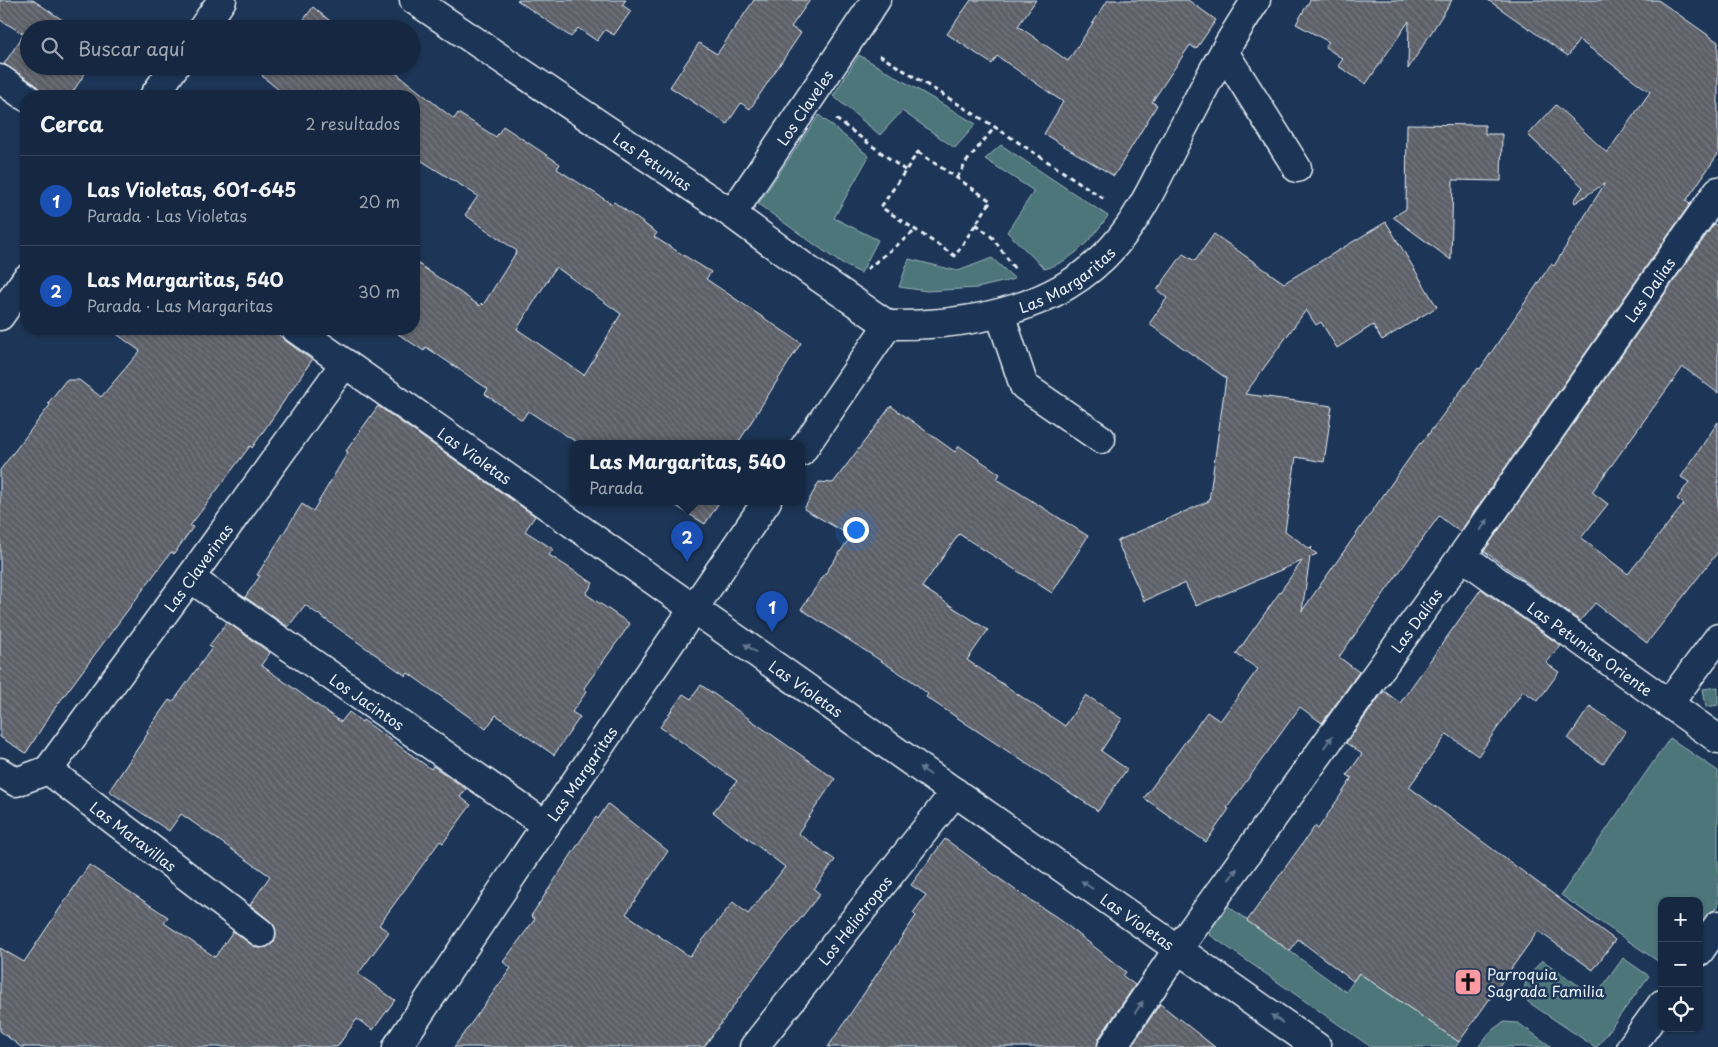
<!DOCTYPE html>
<html lang="es">
<meta charset="utf-8">
<style>
:root{--surface:#162841;--page:#1f3048;--text:#f1f3f6;--muted:#9ea6b1;--line:#35445a;--accent:#bca0f2}
body{margin:0;font-family:"Playpen Sans",sans-serif;background:var(--page);color:var(--text)}
.controls{position:absolute;right:15px;bottom:15px;display:grid;overflow:hidden;border-radius:10px;box-shadow:0 1px 4px #0004}
.controls button{width:45px;height:45px;display:grid;place-items:center;padding:0;border:0;border-bottom:1px solid var(--line);background:var(--surface);color:var(--text);font:25px sans-serif}
.you{position:absolute;left:855px;top:529px;width:18px;height:18px;margin:-12px;border:4px solid #fff;border-radius:50%;background:#1a73e8;box-shadow:0 0 0 8px #1a73e833}
.badge{display:grid;place-items:center;width:32px;height:32px;border-radius:50%;background:var(--accent);color:#fff;font-size:16px;font-weight:700}
.pin{position:absolute;translate:-50% -41px;filter:drop-shadow(0 1px 2px #0008)}
.pin::after{content:'';position:absolute;top:26px;width:18px;height:15px;background:inherit;clip-path:polygon(0 0,100% 0,50% 100%)}
.popup{position:absolute;left:570px;top:440px;width:235px;height:65px;box-sizing:border-box;display:grid;place-content:center;border-radius:10px;background:var(--surface);filter:drop-shadow(0 1px 4px #0005);font-size:16px;white-space:nowrap;color:var(--muted)}
.popup b{font-size:19px;color:var(--text)}
.popup::after{content:'';position:absolute;left:50%;top:100%;margin-left:-10px;border:10px solid transparent;border-top-color:var(--surface)}
.list{margin:0;padding:0;list-style:none}
h2{display:flex;justify-content:space-between;align-items:center;height:65px;margin:0;padding:0 20px;font-size:21px}
h2 small{font-size:16px;font-weight:400;color:var(--muted)}
.list li{display:grid;grid-template-columns:32px 1fr auto;gap:15px;align-items:center;box-sizing:border-box;height:90px;padding:0 20px;border-top:1px solid var(--line)}
.list b{display:block;font-size:19px;white-space:nowrap}
.list p{margin:0;font-size:16px;white-space:nowrap;color:var(--muted)}
.list em{font-size:16px;font-style:normal;color:var(--muted)}
.icon{flex:none;width:28px;height:28px;fill:none;stroke:currentColor;stroke-width:2;stroke-linecap:round;stroke-linejoin:round}
.map{position:relative;flex:none;width:1718px;height:1047px;overflow:hidden}
.search{position:absolute;background:var(--surface);box-shadow:0 1px 4px #0004;left:20px;top:20px;width:400px;height:55px;display:flex;align-items:center;gap:12px;box-sizing:border-box;padding:0 18px;border-radius:28px;color:var(--muted);font-size:19px}
.panel{position:absolute;background:var(--surface);box-shadow:0 1px 4px #0004;left:20px;top:90px;width:400px;height:245px;border-radius:20px}
.map>svg:first-child{display:block}
.grass{fill:#4d767a;stroke:#9ab4b9}
.forest{fill:url(#forest-crowns);stroke:#9ab4b9}
.building{fill:url(#building-back-hatch);stroke:#e8f1f8;fill-rule:evenodd}
.lines{fill:none;stroke-linecap:round;stroke-linejoin:round}
.minor-casing{stroke:#e8f1f8;stroke-width:31}
.path{stroke:#e8f1f8;stroke-width:3;stroke-dasharray:5 4;stroke-linecap:butt}
.minor{stroke:#1d3557;stroke-width:28}
.oneway{fill:#64778f}
.labels{text-anchor:middle;dominant-baseline:central;stroke-width:5;stroke-linejoin:round;paint-order:stroke}
.street-label{font-size:15px;fill:#e8f1f8;stroke:#1d3557}
.poi-label{font-size:15px;fill:#e8f1f8;stroke:#1d3557;text-anchor:start}
</style>
<div class="map">
<svg width="1718" height="1047" viewBox="0 0 1718 1047">
<defs>
<pattern id="forest-crowns" width="20" height="18" patternUnits="userSpaceOnUse" patternTransform="scale(1.25)"><rect width="20" height="18" fill="#4d767a"/><path d="M2 6a3 3 0 1 1 6 0M12 15a3 3 0 1 1 6 0" fill="none" stroke="#495d60"/></pattern>
<pattern id="building-back-hatch" width="6" height="6" patternUnits="userSpaceOnUse" patternTransform="scale(1.25)"><rect width="6" height="6" fill="#5d6068"/><path d="M-1 5l2 2M0 0l6 6M5-1l2 2" fill="none" stroke="#74777e"/></pattern>
</defs>
<rect width="100%" height="100%" fill="#1d3557"/>
<filter id="ink" filterUnits="userSpaceOnUse"><feTurbulence type="fractalNoise" baseFrequency=".02" numOctaves="2"/><feDisplacementMap in="SourceGraphic" scale="10" xChannelSelector="R" yChannelSelector="G"/><feConvolveMatrix kernelMatrix="1 2 1 2 8 2 1 2 1" color-interpolation-filters="sRGB"/></filter>
<g filter="url(#ink)">
<g class="grass">
<path d="M859 55 976 124 955 148 902 111 880 135 833 96Z"/>
<path d="M819 115 869 156 834 218 878 240 861 273 842 264 758 204Z"/>
<path d="M1001 145 1108 216C1090 241 1075 259 1045 269L1007 232 1034 191 985 159Z"/>
<path d="M992 258 1015 279 977 288 927 291 899 287 909 259 958 271Z"/>
<path d="M1670 738 1718 771V905L1699 932V901H1662V964L1561 895Z"/>
<path d="M1225 904 1346 992 1359 973 1459 1042 1456 1047H1371L1210 935 1207 929Z"/>
<path d="M1623 958 1649 976 1597 1047H1595L1528 1002 1524 989 1527 978 1542 960 1595 997Z"/>
<path d="M1503 1022 1518 1023 1552 1047H1478L1491 1031Z"/>
</g>
<path class="forest" d="M1718 687V705L1706 707 1703 689Z"/>
<g class="building">
<path d="M0 0H33L64 21 60 28 61 29H29V66H90L70 96H41L40 90 35 84 4 64 24 34 0 20Z"/>
<path d="M517 0H626L622 5 631 11 614 35 605 30 597 41 578 28 571 37Z"/>
<path d="M754 0H810L791 27 801 33 750 109 741 103 727 124 670 87 699 43 717 54Z"/>
<path d="M971 0H1036L1018 26 1068 61 1108 0H1188L1216 20 1196 49 1190 45 1152 102 1157 105 1114 176 1044 134 1063 102 997 56 992 64 947 34Z"/>
<path d="M1310 0H1452L1408 69 1409 21 1366 84 1338 66 1343 59 1325 47 1329 42 1296 24Z"/>
<path d="M1488 0H1658L1718 42V154L1686 201 1690 204 1460 532 1439 516 1339 657 1359 672 1322 723 1300 707 1227 808 1229 809 1206 842 1144 798 1207 712 1220 721 1258 669 1236 654 1302 561 1196 606 1185 583 1144 601 1117 541 1209 501 1226 378 1149 324 1167 298 1157 290 1183 254 1195 261 1214 234 1284 283 1386 222 1437 307 1382 340 1373 325 1337 348 1321 322 1316 325 1306 310 1245 394 1332 406 1324 462 1296 457 1285 531 1310 549 1312 547 1311 550 1317 554 1310 557 1302 611 1420 443 1421 444 1478 368 1480 369 1551 264 1554 266 1605 183 1575 203 1574 201 1583 187 1528 135 1556 105 1607 153 1650 92 1579 40 1568 56Z"/>
<path d="M313 7 340 29H297Z"/>
<path d="M269 66H387L454 119 458 113 496 137 503 126 560 164 557 169 612 204 614 202 657 233 654 237 711 272 706 279 801 343 738 443H578L528 411 522 420 485 394 488 389 426 347 424 351 398 334 402 329H414V261L480 306 481 303 483 305 517 251 465 215 478 196 414 156V96H286L262 76ZM556 267 621 314 584 375 517 329Z"/>
<path d="M1407 124 1485 125V134H1502L1501 181 1453 180 1451 260 1393 217 1406 209Z"/>
<path d="M1714 224 1718 227V393L1683 367 1592 492 1608 504 1581 538 1628 574 1684 504 1677 499 1689 482 1681 477 1718 422V552L1647 643 1595 603 1580 621 1484 551Z"/>
<path d="M110 329H272L287 342 312 360 252 448 250 446 190 526 193 527 174 554 171 552 52 712 26 753 0 737V470L50 405 48 403 66 380H79L101 397 140 351Z"/>
<path d="M378 406 535 516 525 531 553 549 549 555 593 583 586 594 630 624 584 688 587 691 572 712 580 717 554 755 496 715 486 729 408 673 406 676 305 605 288 627 245 597 260 576 257 575 302 504 313 511 348 452 346 451Z"/>
<path d="M891 406 955 452 959 446 1000 474 997 479 1088 536 1052 593 959 534 922 587 988 630 967 660 1065 726 1086 695 1122 719 1101 751 1127 769 1098 811 926 697 928 694 912 681 801 609 851 536 804 509 819 482 833 483Z"/>
<path d="M668 501H720L705 524Z"/>
<path d="M1481 589 1561 646 1546 663 1559 672 1538 701 1523 691 1478 756 1447 734 1409 787 1615 940 1593 970 1538 931 1459 1042 1359 973 1353 981 1298 939 1290 951 1247 921 1315 826 1318 829 1352 778 1347 775 1362 754 1346 743 1384 691 1400 703Z"/>
<path d="M227 622 270 653 261 665 341 722 349 712 362 722 363 720 431 769 433 766 466 789 460 797 471 805 443 843 440 841 379 925 389 932 358 974 395 1000 373 1030 357 1019 337 1047H21L0 1031V948L24 962 89 865 168 917 164 923 215 957 233 931 252 945 259 948 267 947 274 942 276 935 275 927 270 921 250 905 270 876 181 814 169 831 109 791 148 733 147 731 169 700 173 702 212 648 209 646Z"/>
<path d="M701 685 835 779 798 833 835 860 814 889 820 894 758 972 704 1047H454L511 968 503 962 535 919 531 916 596 817 598 819 608 804 668 851 626 914 689 956 691 955 733 902 748 914 785 867 713 812 737 781 660 727 683 694 691 699Z"/>
<path d="M1590 706 1626 731 1603 764 1568 739Z"/>
<path d="M945 839 1018 892 1058 918 1126 972 1123 976 1135 985 1099 1038 1097 1047H828L916 916 913 913 926 895 911 885Z"/>
<path d="M1160 1004 1215 1047H1131Z"/>
</g>
<g class="lines">
<defs>
<g id="minor">
<path id="s1" d="M414 0 732 214 811 272 888 325"/>
<path d="M202 29 222 0"/>
<path d="M1224 52 1297 168"/>
<path d="M0 79 26 97"/>
<path d="M154 96 175 66"/>
<path id="s2" d="M732 214 876 0"/>
<path d="M1000 314 1024 386 1101 439"/>
<path d="M0 316 26 279"/>
<path id="s3" d="M296 329 1317 1047"/>
<path id="s4" d="M801 452 888 325C969 326 1058 310 1114 246 1140 217 1156 180 1174 145 1191 114 1206 82 1224 52 1234 34 1245 17 1256 0"/>
<path id="s5" d="M1462 556 1718 739"/>
<path id="s6" d="M190 578 546 825"/>
<path d="M1669 703 1718 638"/>
<path id="s7" d="M48 770 190 578 345 363"/>
<path id="s8" d="M48 770 261 933"/>
<path d="M0 772 16 782 48 770"/>
<path d="M1699 952 1718 925"/>
<path id="s9" d="M397 1047 546 825 767 501"/>
<path id="s10" d="M754 1047 955 792"/>
<path id="s11" d="M1112 1047 1178 949 1462 556 1718 191"/>
<path d="M1631 1047 1662 1004"/>
</g>
</defs>
<use href="#minor" class="minor-casing"/>
<g class="path">
<path d="M879 55 995 127 1106 200"/>
<path d="M836 119 906 171"/>
<path d="M918 152 991 201 955 256 881 207Z"/>
<path d="M957 178 967 161 995 127"/>
<path d="M976 224 993 238 1016 271"/>
<path d="M867 269 916 230"/>
</g>
<use href="#minor" class="minor"/>
</g>
<defs><path id="oneway-solid" d="M-6-.8H1V-3.2L6.5 0L1 3.2V.8H-6Z" transform="scale(1.25)"/></defs>
<g class="oneway">
<use href="#oneway-solid" transform="translate(1484 525) rotate(-55)"/>
<use href="#oneway-solid" transform="translate(750 648) rotate(-145)"/>
<use href="#oneway-solid" transform="translate(1328 742) rotate(-54)"/>
<use href="#oneway-solid" transform="translate(925 771) rotate(-145)"/>
<use href="#oneway-solid" transform="translate(1233 874) rotate(-54)"/>
<use href="#oneway-solid" transform="translate(1087 885) rotate(-145)"/>
<use href="#oneway-solid" transform="translate(1139 1007) rotate(-56)"/>
<use href="#oneway-solid" transform="translate(1277 1019) rotate(-145)"/>
</g>
</g>
<defs>
<symbol id="church-square" viewBox="-11 -11 22 22"><rect x="-9" y="-9" width="18" height="18" rx="4" fill="#ff9aa2" stroke="#1d3557"/><path d="M-1.2-6h2.4v3.5h3.3v2.4h-3.3V6h-2.4V-.1h-3.3v-2.4h3.3Z" fill="#111"/></symbol>
</defs>
<g fill-rule="evenodd">
<use href="#church-square" x="1452" y="966" width="32" height="32"/>
</g>
<g class="labels">
<g class="street-label">
<text stroke="none"><textPath href="#s2" startOffset="129">Los Claveles</textPath></text>
<text stroke="none"><textPath href="#s1" startOffset="288">Las Petunias</textPath></text>
<text stroke="none"><textPath href="#s4" startOffset="342">Las Margaritas</textPath></text>
<text stroke="none"><textPath href="#s11" startOffset="929">Las Dalias</textPath></text>
<text stroke="none"><textPath href="#s3" startOffset="219">Las Violetas</textPath></text>
<text stroke="none"><textPath href="#s7" startOffset="252">Las Claverinas</textPath></text>
<text stroke="none"><textPath href="#s11" startOffset="524">Las Dalias</textPath></text>
<text stroke="none"><textPath href="#s5" startOffset="158">Las Petunias Oriente</textPath></text>
<text stroke="none"><textPath href="#s3" startOffset="624">Las Violetas</textPath></text>
<text stroke="none"><textPath href="#s6" startOffset="216">Los Jacintos</textPath></text>
<text stroke="none"><textPath href="#s9" startOffset="330">Las Margaritas</textPath></text>
<text stroke="none"><textPath href="#s8" startOffset="108">Las Maravillas</textPath></text>
<text stroke="none"><textPath href="#s10" startOffset="162">Los Heliotropos</textPath></text>
<text stroke="none"><textPath href="#s3" startOffset="1029">Las Violetas</textPath></text>
</g>
<g class="poi-label">
<text x="1487" y="973">Parroquia<tspan x="1487" dy="17">Sagrada Familia</tspan></text>
</g>
</g>
</svg>
<div class="controls">
<button>+</button>
<button>−</button>
<button><svg class="icon" aria-label="locate" viewBox="0 0 24 24"><circle cx="12" cy="12" r="6"/><path d="M12 2v4M12 18v4M2 12h4M18 12h4"/></svg></button>
</div>
<div class="you"></div>
<div class="pin badge" style="left:772px;top:632px;background:#1a4fb4">1</div>
<div class="pin badge" style="left:687px;top:562px;background:#1a4fb4">2</div>
<div class="popup"><b>Las Margaritas, 540</b>Parada</div>
<div class="search"><svg class="icon" aria-label="search" viewBox="0 0 24 24"><circle cx="10" cy="10" r="6"/><path d="M15 15l6 6"/></svg>Buscar aquí</div>
<section class="panel">
<h2>Cerca<small>2 resultados</small></h2>
<ul class="list">
<li><span class="badge" style="background:#1a4fb4">1</span><div><b>Las Violetas, 601-645</b><p>Parada · Las Violetas</p></div><em>20 m</em></li>
<li><span class="badge" style="background:#1a4fb4">2</span><div><b>Las Margaritas, 540</b><p>Parada · Las Margaritas</p></div><em>30 m</em></li>
</ul>
</section>
</div>
